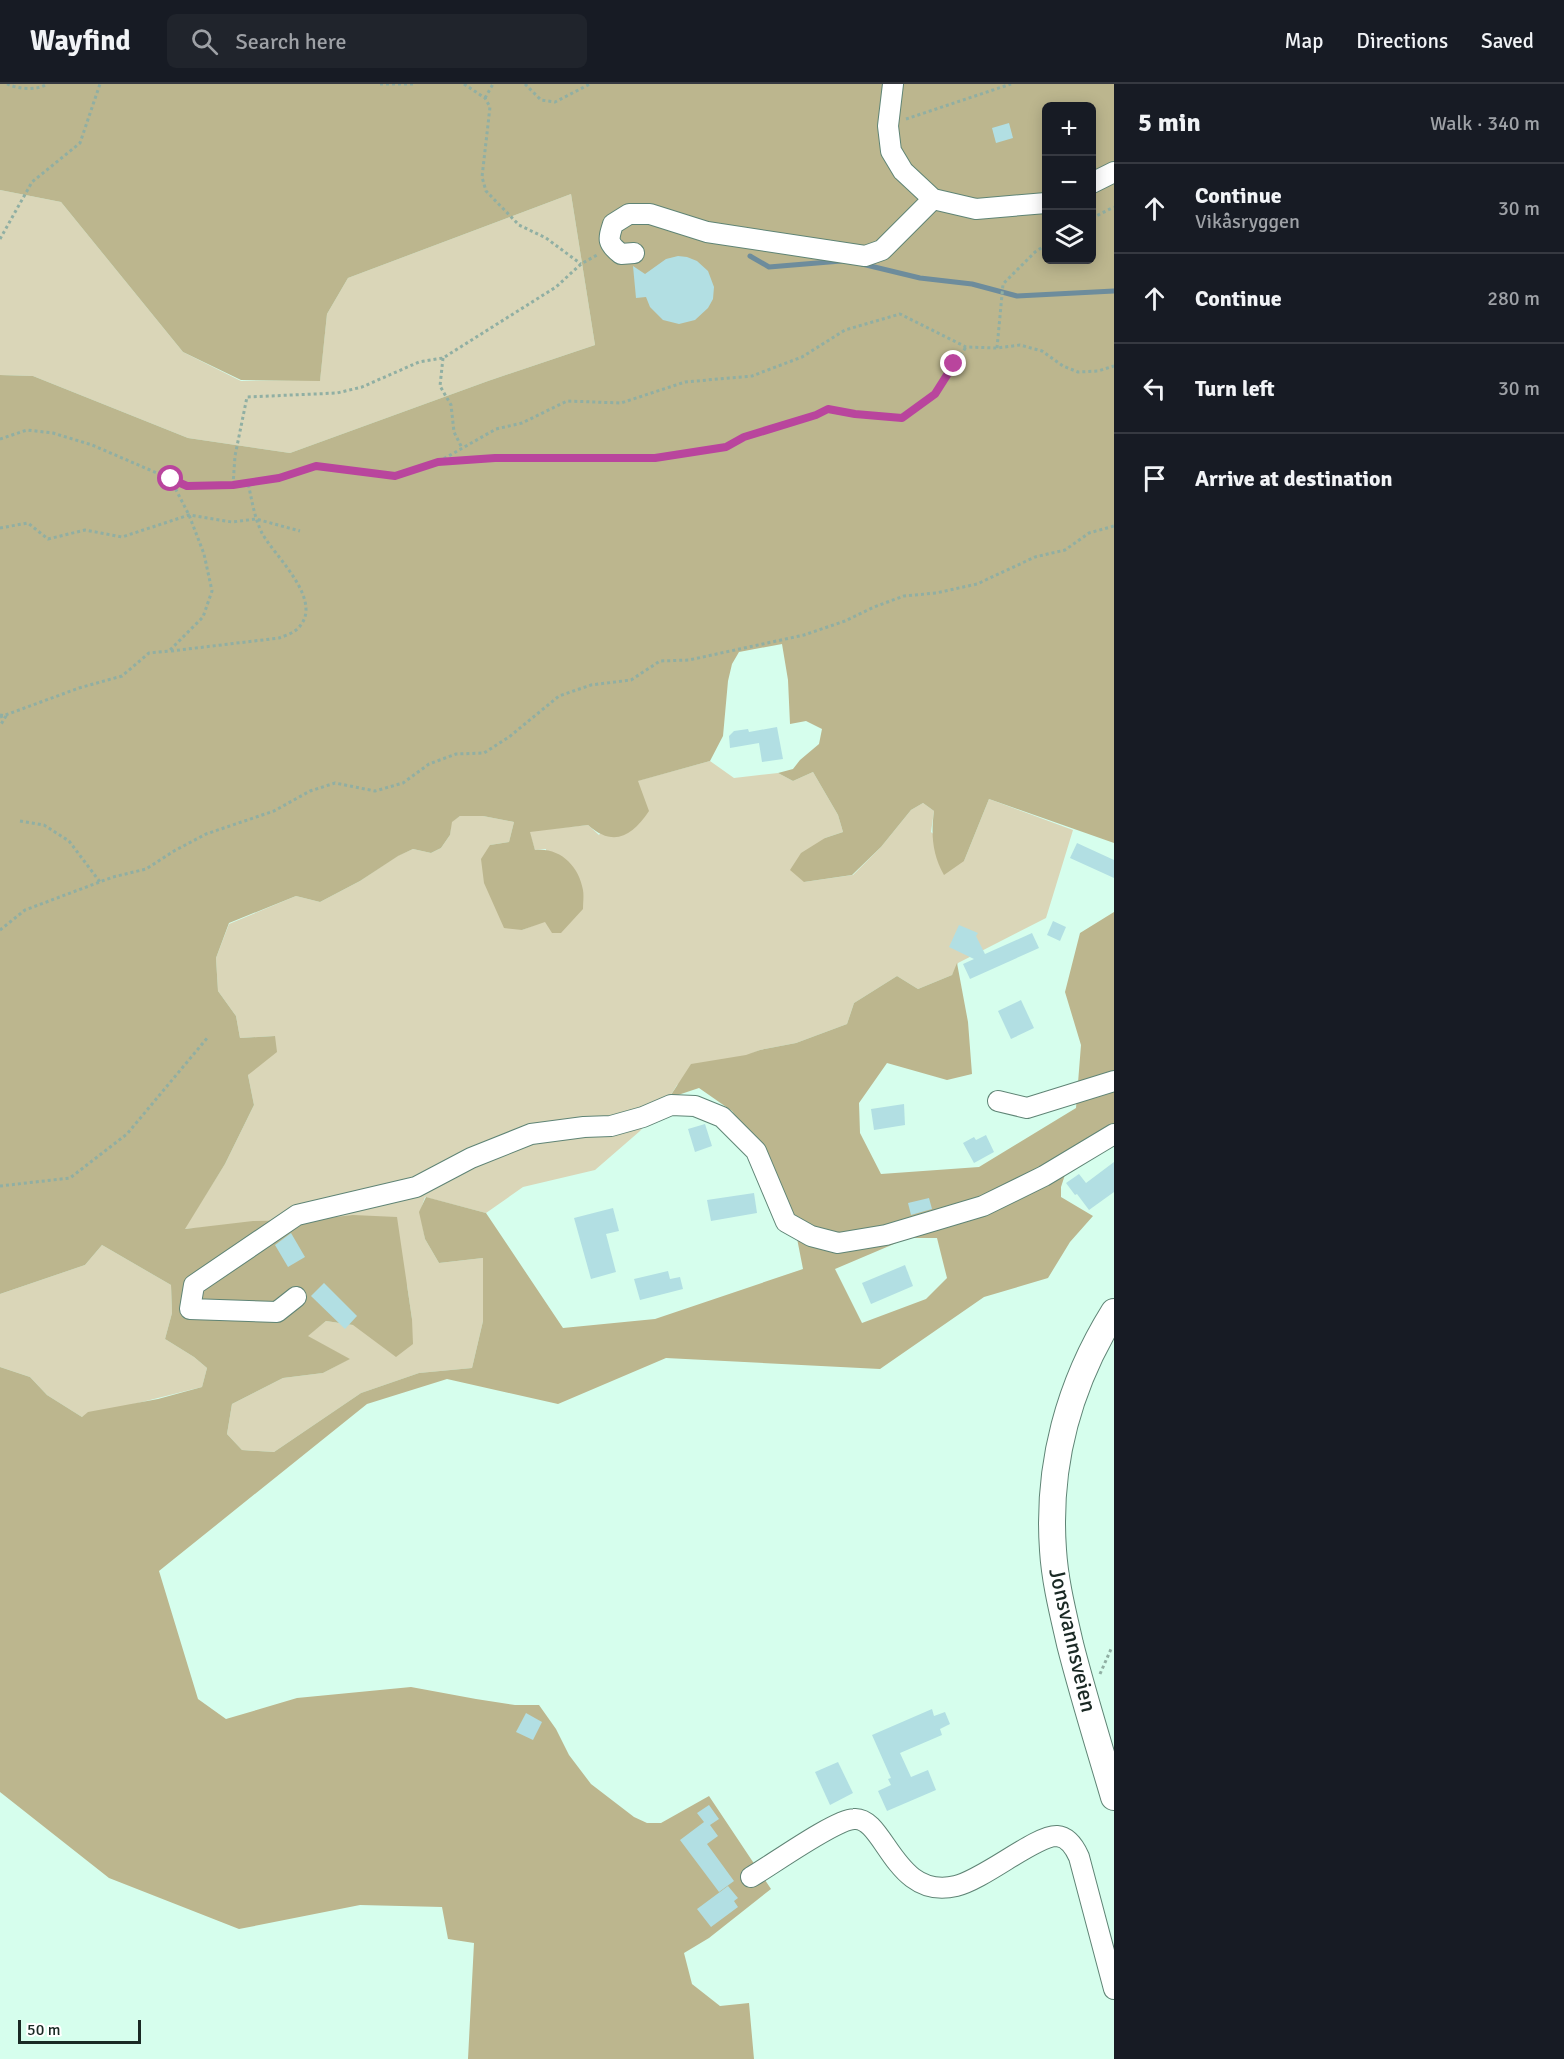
<!DOCTYPE html>
<meta charset="utf-8">
<style>
:root{--surface:#171b24;--page:#20242c;--text:#f1f3f6;--muted:#9ea1a6;--line:#363941}
body{margin:0;font-family:Signika,sans-serif;background:var(--page);color:var(--text)}
.controls{position:absolute;right:18px;top:18px;display:grid;overflow:hidden;border-radius:9px;box-shadow:0 3px 15px #0003}
.controls button{width:54px;height:54px;display:grid;place-items:center;padding:0;border:0;border-bottom:2px solid var(--line);background:var(--surface);color:var(--text);font:30px sans-serif}
.scale{position:absolute;left:18px;bottom:15px;width:123px;box-sizing:border-box;padding-left:6px;border:3px solid #1a2924;border-top:0;font-size:16px;line-height:21px;white-space:nowrap;color:#1a2924;-webkit-text-stroke:4px #fff;paint-order:stroke}
.stop{position:absolute;width:18px;height:18px;margin:-14px;border:4px solid #b9459d;border-radius:50%;background:#fff}
.stop.end{background:#b9459d;border-color:#fff;box-shadow:0 2px 6px #0008}
.list{margin:0;padding:0;list-style:none}
h2{display:flex;justify-content:space-between;align-items:center;height:78px;margin:0;padding:0 24px;font-size:26px}
h2 small{font-size:20px;font-weight:400;color:var(--muted)}
.list li{display:grid;grid-template-columns:39px 1fr auto;gap:18px;align-items:center;box-sizing:border-box;height:90px;padding:0 24px;border-top:2px solid var(--line)}
.list b{display:block;font-size:22px;white-space:nowrap}
.list p{margin:0;font-size:20px;white-space:nowrap;color:var(--muted)}
.list em{font-size:20px;font-style:normal;color:var(--muted)}
.icon{flex:none;width:33px;height:33px;fill:none;stroke:currentColor;stroke-width:2;stroke-linecap:round;stroke-linejoin:round}
.map{position:relative;flex:none;width:1114px;height:1975px;overflow:hidden}
header{display:flex;align-items:center;gap:36px;box-sizing:border-box;height:84px;padding:0 30px;background:var(--surface);border-bottom:2px solid var(--line)}
header strong{font-size:28px}
nav{display:flex;gap:33px;margin-inline-start:auto;font-size:21px}
.search{width:420px;height:54px;background:var(--page);display:flex;align-items:center;gap:15px;box-sizing:border-box;padding:0 21px;border-radius:9px;color:var(--muted);font-size:22px}
main{display:flex}
aside{flex:1;background:var(--surface)}
.map>svg:first-child{display:block}
.green{fill:#dad6b8}
.forest{fill:#bcb68e;fill-rule:evenodd}
.lines{fill:none;stroke-linecap:round;stroke-linejoin:round}
.stream{stroke:#6d8c9c;stroke-width:5}
.building{fill:#b2dfe3}
.minor-casing{stroke:#5f8475;stroke-width:22}
.major-casing{stroke:#5f8475;stroke-width:28}
.path{stroke:#90afa3;stroke-width:3;stroke-dasharray:3 3;stroke-linecap:butt}
.minor{stroke:#fff;stroke-width:20}
.major{stroke:#fff;stroke-width:26}
.route{stroke:#b9459d;stroke-width:8}
.labels{text-anchor:middle;dominant-baseline:central;stroke-width:6;stroke-linejoin:round;paint-order:stroke}
.street-label{font-size:22px;fill:#1a2924;stroke:#fff}
</style>
<header>
<strong>Wayfind</strong>
<div class="search"><svg class="icon" aria-label="search" viewBox="0 0 24 24"><circle cx="10" cy="10" r="6"/><path d="M15 15l6 6"/></svg>Search here</div>
<nav><a>Map</a><a>Directions</a><a>Saved</a></nav>
</header>
<main>
<div class="map">
<svg width="1114" height="1975" viewBox="0 0 1114 1975">
<rect width="100%" height="100%" fill="#d6feed"/>
<g class="green">
<path d="M0 106 61 118 183 268 241 297 320 296 327 230 348 194 571 110 595 261 488 297 290 369 188 354 33 292 0 291Z"/>
<path d="M710 677 734 694 778 689 793 697 813 688 838 731 843 748 825 754 804 798 853 791 881 763 911 726 923 719 934 727 931 748 964 777 989 715 1073 746 1046 834 958 879 952 891 918 905 897 892 854 919 847 940 796 959 760 966 677 1001 669 1014 640 1047 595 1086 523 1103 486 1129 425 1113 420 1128 425 1155 439 1179 483 1174V1237L472 1284 419 1289 361 1309 274 1368 242 1366 227 1350 232 1320 283 1294 323 1289 349 1275 307 1252 326 1237 353 1241 412 1235 407 1201 309 1136 184 1145 225 1080 254 1021 248 991 275 952 240 954 236 932 218 907 216 874 229 840 296 812 320 818 360 797 397 772 413 765 431 769 441 764 450 751 451 738 460 732H483L514 738 509 758 490 761 522 846 545 837 546 765 535 766 529 747 588 741 599 751 637 697Z"/>
<path d="M102 1161 171 1201 172 1229 165 1255 194 1273 207 1284 202 1303 82 1333 47 1311 30 1293 0 1283V1210L85 1181Z"/>
</g>
<path class="forest" d="M0 0H1114V759L989 715 964 777 944 791C932 770 931 750 934 727L923 719 911 726 881 763 852 791 804 798 790 786 801 769 825 754 843 748 838 731 813 688 793 697 778 689 793 685 800 676 819 660 822 645 806 637 790 640 788 596 782 560 739 568 732 580 728 597 723 652 710 677 638 697 649 727C632 752 614 764 588 741L530 748 535 766C560 763 579 782 583 806 584 812 583 819 583 825L561 849H552L545 838 522 846 504 844 484 799 481 775 490 761 509 758 514 738 483 732H460L452 738 450 751 441 764 431 769 413 765 398 772 360 797 320 818 296 812 229 839 216 874 218 907 236 932 240 954 275 952 277 968 248 991 254 1021 225 1080 185 1145 253 1137 309 1136 353 1131 397 1133 412 1235 413 1260 396 1273 353 1241 326 1237 308 1252 350 1275 323 1289 283 1294 232 1320 227 1350 242 1366 274 1368 361 1309 419 1289 472 1284 483 1237V1174L439 1179 425 1155 419 1128 426 1113 486 1129 563 1244 655 1235 803 1185 793 1134 774 1087 732 1027 699 1004 669 1014 691 980 746 971 760 966 796 959 847 940 854 919 897 892 918 905 952 891 957 879 968 938 972 990 947 996 887 979 859 1019 860 1049 881 1090 979 1083 1076 1024 1081 961 1065 908 1080 849 1114 828V1044L1073 1066 1061 1103V1113L1093 1132 1070 1158 1048 1194 984 1213 880 1285 666 1274 558 1320 447 1295 367 1320 159 1487 198 1615 226 1635 297 1614 411 1603 476 1615 515 1621H539L556 1645 569 1671 591 1700 634 1733 647 1739H661L709 1712 771 1805 709 1854 684 1869 692 1900 720 1922 749 1919 754 1975H468L474 1859 448 1855 442 1823 360 1821 239 1845 109 1794 0 1708V1283L30 1293 47 1311 82 1333 88 1328 158 1315 202 1303 207 1284 194 1273 165 1255 172 1229 171 1201 102 1161 85 1181 0 1210V291L33 292 188 354 290 369 488 297 595 261 571 110 348 194 327 230 320 297 241 296 183 268 61 118 0 106ZM1046 22H1092V176H1046ZM908 1154H937L947 1194 926 1215 862 1239 835 1185Z"/>
<g class="lines">
<g class="stream">
<path d="M750 172 769 183 841 177"/>
<path d="M862 180 920 194 972 200 1017 212 1114 207"/>
</g>
</g>
<g class="building">
<path d="M1009 39 1013 54 996 59 992 44Z"/>
<path d="M678 172 687 173 697 177 708 187 714 203 713 215 708 224 695 236 679 240 663 236 650 223 646 213 636 214 633 182 645 190 666 175Z"/>
<path d="M777 643 783 675 762 678 759 659 730 664 729 652 734 647 748 645 749 648Z"/>
<path d="M1077 759 1114 776V794L1070 774Z"/>
<path d="M1053 837 1066 843 1060 857 1047 851Z"/>
<path d="M959 841 978 849 976 852 985 870 1032 849 1039 864 970 895 963 880 974 875 949 863Z"/>
<path d="M1021 916 1034 944 1011 955 998 927Z"/>
<path d="M904 1020 905 1041 874 1046 871 1025Z"/>
<path d="M705 1040 712 1062 695 1068 688 1045Z"/>
<path d="M986 1051 994 1068 974 1079 963 1059 974 1053 976 1056Z"/>
<path d="M1114 1078V1108L1089 1126 1077 1110 1075 1111 1066 1099 1079 1090 1086 1099Z"/>
<path d="M754 1109 757 1129 711 1137 707 1116Z"/>
<path d="M929 1114 932 1125 911 1131 908 1119Z"/>
<path d="M613 1124 619 1147 606 1150 616 1188 591 1195 574 1134Z"/>
<path d="M291 1149 305 1173 288 1183 275 1161Z"/>
<path d="M905 1181 913 1202 871 1220 862 1199Z"/>
<path d="M668 1187 670 1195 680 1193 683 1205 640 1216 634 1195Z"/>
<path d="M324 1199 357 1232 345 1245 311 1212Z"/>
<path d="M932 1625 934 1632 945 1628 950 1640 940 1645 942 1651 900 1669 911 1693 928 1686 936 1706 887 1727 878 1707 891 1701 888 1695 891 1694 872 1651Z"/>
<path d="M526 1629 542 1638 533 1656 516 1648Z"/>
<path d="M838 1678 853 1709 830 1721 815 1688Z"/>
<path d="M709 1721 719 1735 710 1741 718 1752 707 1760 734 1797 719 1808 680 1756 704 1738 697 1729Z"/>
<path d="M728 1802 738 1814 734 1817 738 1823 711 1843 697 1825Z"/>
</g>
<g class="lines">
<defs>
<g id="minor">
<path d="M893 0 888 42 891 67 903 87 933 115 976 125 1046 119"/>
<path d="M1092 99 1114 88"/>
<path d="M634 169 621 170C607 159 608 156 613 140L629 130H650L707 148 865 172 882 166 933 115"/>
<path d="M998 1017 1027 1024 1114 997"/>
<path d="M296 1213 277 1228 190 1225 194 1201 297 1131 416 1103 471 1074 531 1050 584 1043 611 1042 643 1033 671 1021 695 1022 722 1033 756 1067 786 1138 811 1152 838 1159 886 1151 983 1122 1044 1092 1114 1050"/>
<path d="M751 1793C772 1781 834 1736 854 1735 885 1732 894 1817 956 1802 985 1795 1036 1751 1057 1752 1069 1753 1075 1764 1079 1773L1114 1905"/>
</g>
<path id="major" d="M1114 1228C1069 1300 1047 1381 1053 1466 1055 1498 1063 1529 1070 1560 1083 1611 1099 1662 1114 1713"/>
</defs>
<use href="#minor" class="minor-casing"/>
<use href="#major" class="major-casing"/>
<g class="path">
<path d="M7 0C18 5 37 7 47 0"/>
<path d="M380 0H416"/>
<path d="M464 0 485 14 490 23 482 93 486 107 519 141 546 154 581 180"/>
<path d="M525 0 541 16 555 18 590 0"/>
<path d="M485 14 493 0"/>
<path d="M906 35 1011 0"/>
<path d="M1092 134 1114 123"/>
<path d="M0 155 32 98 80 59 100 0"/>
<path d="M997 264 1003 200 1035 168 1046 161"/>
<path d="M443 274 440 302 451 321 454 348 462 364"/>
<path d="M0 355 27 346 53 349 92 361 187 402 233 401 279 394 316 382 395 392 438 378 496 345 522 339 567 317 621 319 685 298 752 292 802 273 845 246 900 230 966 263 997 264 1020 261 1042 267 1063 282 1078 288 1098 287 1114 282"/>
<path d="M440 377 495 374H655L726 363 744 353 816 331 828 325 855 330 902 334 935 310 966 263"/>
<path d="M233 401 235 372 247 313 337 309 362 303 419 278 443 274 556 203 581 180 597 171"/>
<path d="M0 444 28 439 48 455 85 446 122 453 189 431 232 438 256 435 300 447"/>
<path d="M171 567 279 554C284 552 291 550 296 546 328 519 274 472 262 449 254 433 252 416 248 399"/>
<path d="M0 631 6 632 0 642"/>
<path d="M0 633 79 604 122 592 149 569 169 567 203 533 212 507 204 470 189 431 171 396"/>
<path d="M20 737 44 741 69 757 100 798"/>
<path d="M0 846 25 826 113 793 146 785 174 767 206 750 274 727 310 707 335 699 375 707 403 699 429 680 456 670 484 669 509 653 559 612 591 601 631 596 660 577 689 576 804 551 845 537 874 523 904 512 936 509 977 500 1035 473 1065 466 1089 449 1114 442"/>
<path d="M0 1102 70 1094 127 1050 208 953"/>
<path d="M1100 1590 1111 1565"/>
</g>
<use href="#minor" class="minor"/>
<use href="#major" class="major"/>
</g>
<g class="lines">
<path class="route" d="M171 395 187 402 233 401 279 394 316 382 395 392 438 378 495 374H655L726 363 744 353 816 331 828 325 855 330 902 334 935 310 954 280"/>
</g>
<g class="labels">
<g class="street-label">
<text transform="translate(1073 1556) rotate(77)">Jonsvannsveien</text>
</g>
</g>
</svg>
<div class="controls">
<button>+</button>
<button>−</button>
<button><svg class="icon" aria-label="layers" viewBox="0 0 24 24"><path d="M12 4l9 5-9 5-9-5zM3 14l9 5 9-5"/></svg></button>
</div>
<div class="scale">50 m</div>
<div class="stop" style="left:171px;top:395px"></div>
<div class="stop end" style="left:954px;top:280px"></div>
</div>
<aside>
<h2>5 min<small>Walk · 340 m</small></h2>
<ul class="list">
<li><svg class="icon" aria-label="ahead" viewBox="0 0 24 24"><path d="M12 20V5M6 11l6-6 6 6"/></svg><div><b>Continue</b><p>Vikåsryggen</p></div><em>30 m</em></li>
<li><svg class="icon" aria-label="ahead" viewBox="0 0 24 24"><path d="M12 20V5M6 11l6-6 6 6"/></svg><div><b>Continue</b></div><em>280 m</em></li>
<li><svg class="icon" aria-label="left" viewBox="0 0 24 24"><path d="M17 20v-9H6M10 6l-5 5 5 5"/></svg><div><b>Turn left</b></div><em>30 m</em></li>
<li><svg class="icon" aria-label="arrive" viewBox="0 0 24 24"><path d="M6 21V4h12l-3 4 3 4H6"/></svg><div><b>Arrive at destination</b></div></li>
</ul>
</aside>
</main>
